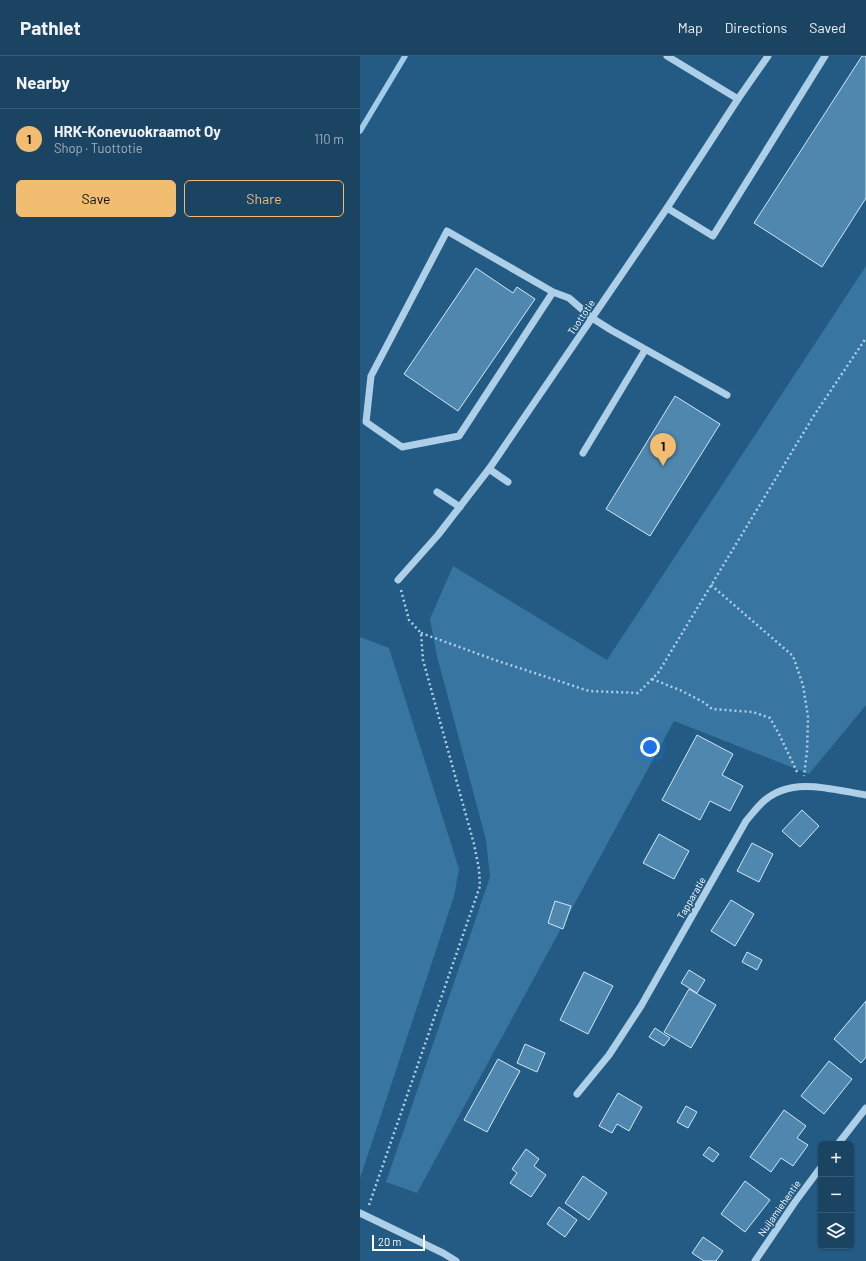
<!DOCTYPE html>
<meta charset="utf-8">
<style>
:root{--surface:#1b4463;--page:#284e6c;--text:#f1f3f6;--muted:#a0b0be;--line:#395c78;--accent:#f2bc71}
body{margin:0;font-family:Barlow,sans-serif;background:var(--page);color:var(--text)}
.controls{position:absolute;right:12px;bottom:12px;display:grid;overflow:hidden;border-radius:6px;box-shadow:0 1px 3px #0004}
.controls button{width:36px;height:36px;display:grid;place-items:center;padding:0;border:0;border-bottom:1px solid var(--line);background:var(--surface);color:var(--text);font:20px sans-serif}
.scale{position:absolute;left:12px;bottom:10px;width:53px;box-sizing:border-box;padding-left:4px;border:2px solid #fff;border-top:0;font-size:11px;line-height:14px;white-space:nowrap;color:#fff;-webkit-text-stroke:3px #245b84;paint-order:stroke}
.you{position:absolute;left:290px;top:691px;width:14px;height:14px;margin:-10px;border:3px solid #fff;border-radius:50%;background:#1a73e8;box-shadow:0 0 0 6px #1a73e833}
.badge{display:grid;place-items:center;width:26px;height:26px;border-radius:50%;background:var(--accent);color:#111;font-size:13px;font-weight:700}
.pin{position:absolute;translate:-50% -33px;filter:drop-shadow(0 1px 2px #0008)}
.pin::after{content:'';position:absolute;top:21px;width:14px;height:12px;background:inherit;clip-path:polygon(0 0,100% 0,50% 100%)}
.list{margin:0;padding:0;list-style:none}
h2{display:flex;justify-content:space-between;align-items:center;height:52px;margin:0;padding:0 16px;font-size:17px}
h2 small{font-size:13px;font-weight:400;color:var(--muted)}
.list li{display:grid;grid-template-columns:26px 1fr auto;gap:12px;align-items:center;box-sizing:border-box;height:60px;padding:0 16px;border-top:1px solid var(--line)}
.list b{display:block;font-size:15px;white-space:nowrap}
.list p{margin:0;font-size:13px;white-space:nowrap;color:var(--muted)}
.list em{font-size:13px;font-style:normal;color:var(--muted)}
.actions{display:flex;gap:8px;padding:12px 16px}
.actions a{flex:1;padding:9px 0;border:1px solid var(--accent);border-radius:6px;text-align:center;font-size:14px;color:var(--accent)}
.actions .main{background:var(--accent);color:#111}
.icon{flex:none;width:22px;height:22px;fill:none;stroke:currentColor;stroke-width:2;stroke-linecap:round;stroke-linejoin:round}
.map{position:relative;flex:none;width:506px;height:1205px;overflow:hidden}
header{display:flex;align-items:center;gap:24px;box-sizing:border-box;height:56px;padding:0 20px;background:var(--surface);border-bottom:1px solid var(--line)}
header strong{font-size:19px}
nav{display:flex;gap:22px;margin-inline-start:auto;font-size:14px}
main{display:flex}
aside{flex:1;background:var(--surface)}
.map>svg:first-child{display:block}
.green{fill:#3875a1}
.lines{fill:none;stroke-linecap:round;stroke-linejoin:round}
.stream{stroke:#a1cce9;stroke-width:5.5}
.building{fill:#5087ae;stroke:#d1e7f6}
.path{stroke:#adcfe8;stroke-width:2.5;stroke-dasharray:2 3;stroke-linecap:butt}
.minor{stroke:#adcfe8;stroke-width:7}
.labels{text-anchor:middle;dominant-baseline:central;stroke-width:3.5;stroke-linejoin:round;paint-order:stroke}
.street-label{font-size:10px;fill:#fff;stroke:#245b84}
</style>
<header>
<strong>Pathlet</strong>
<nav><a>Map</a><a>Directions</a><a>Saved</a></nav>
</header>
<main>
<aside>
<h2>Nearby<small></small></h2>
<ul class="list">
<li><span class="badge">1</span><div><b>HRK-Konevuokraamot Oy</b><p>Shop · Tuottotie</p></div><em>110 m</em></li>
</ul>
<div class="actions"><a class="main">Save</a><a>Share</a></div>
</aside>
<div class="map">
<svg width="506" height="1205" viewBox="0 0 506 1205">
<rect width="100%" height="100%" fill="#245b84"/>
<g class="green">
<path d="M506 210V649L449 718 314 665 57 1137 26 1126 130 821 126 784 77 600 70 563 93 510 247 604Z"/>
<path d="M0 581 29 592 99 813 94 840 0 1122Z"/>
</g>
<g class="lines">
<path class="stream" d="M0 75 45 0"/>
</g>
<g class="building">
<path d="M502 0H506V142L462 211 394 167Z"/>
<path d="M116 212 153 237 157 231 175 243 98 355 44 318Z"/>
<path d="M315 340 360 368 290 480 246 453Z"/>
<path d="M337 679 373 698 362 719 383 730 370 755 350 745 340 764 302 744Z"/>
<path d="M442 754 459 770 440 791 422 775Z"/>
<path d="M299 778 329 795 314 823 283 807Z"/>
<path d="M392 787 413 798 399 826 377 815Z"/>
<path d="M371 844 394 858 375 890 351 875Z"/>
<path d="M195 845 211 850 203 873 188 867Z"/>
<path d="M387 896 402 904 397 914 382 906Z"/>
<path d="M329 914 345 924 337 937 321 927Z"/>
<path d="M224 916 253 930 228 978 200 964Z"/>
<path d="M329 933 356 949 331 992 304 976Z"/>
<path d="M506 945V1001L501 1007 474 983Z"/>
<path d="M295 972 310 982 304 990 289 981Z"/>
<path d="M165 988 185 997 177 1016 157 1007Z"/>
<path d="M138 1003 160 1015 127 1076 104 1064Z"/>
<path d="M469 1005 492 1023 464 1058 441 1040Z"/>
<path d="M258 1037 282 1051 269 1075 257 1068 252 1077 239 1070Z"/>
<path d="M326 1050 337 1056 328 1072 317 1066Z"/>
<path d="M424 1054 446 1070 437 1082 448 1089 433 1110 421 1102 411 1116 390 1101Z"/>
<path d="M349 1091 359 1098 353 1106 343 1099Z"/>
<path d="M166 1093 179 1103 174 1110 186 1119 171 1141 150 1127 157 1117 152 1113Z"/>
<path d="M223 1120 247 1137 229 1164 205 1147Z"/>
<path d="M385 1125 410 1144 385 1176 361 1158Z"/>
<path d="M199 1151 217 1164 205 1181 187 1168Z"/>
<path d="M343 1181 363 1195 356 1205H344L332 1197Z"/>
</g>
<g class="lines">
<g class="path">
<path d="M351 529 433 600 443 629 448 661 447 695 444 720"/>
<path d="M61 577 135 604 229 635 278 637 298 617 453 361 506 282"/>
<path d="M292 623 322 635 345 647 352 653 393 656 410 662 419 678 438 718"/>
<path d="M9 1149 120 830 119 813 114 788 63 604 61 577 49 564 41 534"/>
</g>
<g class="minor">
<path d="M307 0 378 43"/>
<path d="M307 152 353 180 465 0"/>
<path d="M193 236 99 380 42 391 6 366 11 320 87 175 193 236 209 242 232 262 251 274 367 339"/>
<path d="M223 397 285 294"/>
<path d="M129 413 148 426"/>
<path d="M77 436 100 451"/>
<path d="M38 524 78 479 129 413 307 152 378 43 408 0"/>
<path d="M217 1038 249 999 281 950 386 765C392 758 398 750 405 744 433 720 474 734 506 739"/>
<path d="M478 1088 506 1052"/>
<path d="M0 1157 83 1197 96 1205"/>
<path d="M395 1205 435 1146 461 1111"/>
</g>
</g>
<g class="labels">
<g class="street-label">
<text transform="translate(221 261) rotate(-56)">Tuottotie</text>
<text transform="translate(331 842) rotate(-60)">Tapparatie</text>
<text transform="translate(419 1152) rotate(-55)">Nuijamiehentie</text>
</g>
</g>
</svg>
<div class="controls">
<button>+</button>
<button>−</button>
<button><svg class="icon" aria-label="layers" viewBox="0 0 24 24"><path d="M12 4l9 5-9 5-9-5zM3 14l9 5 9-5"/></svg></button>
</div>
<div class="scale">20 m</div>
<div class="you"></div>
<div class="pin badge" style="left:303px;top:410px">1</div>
</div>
</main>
